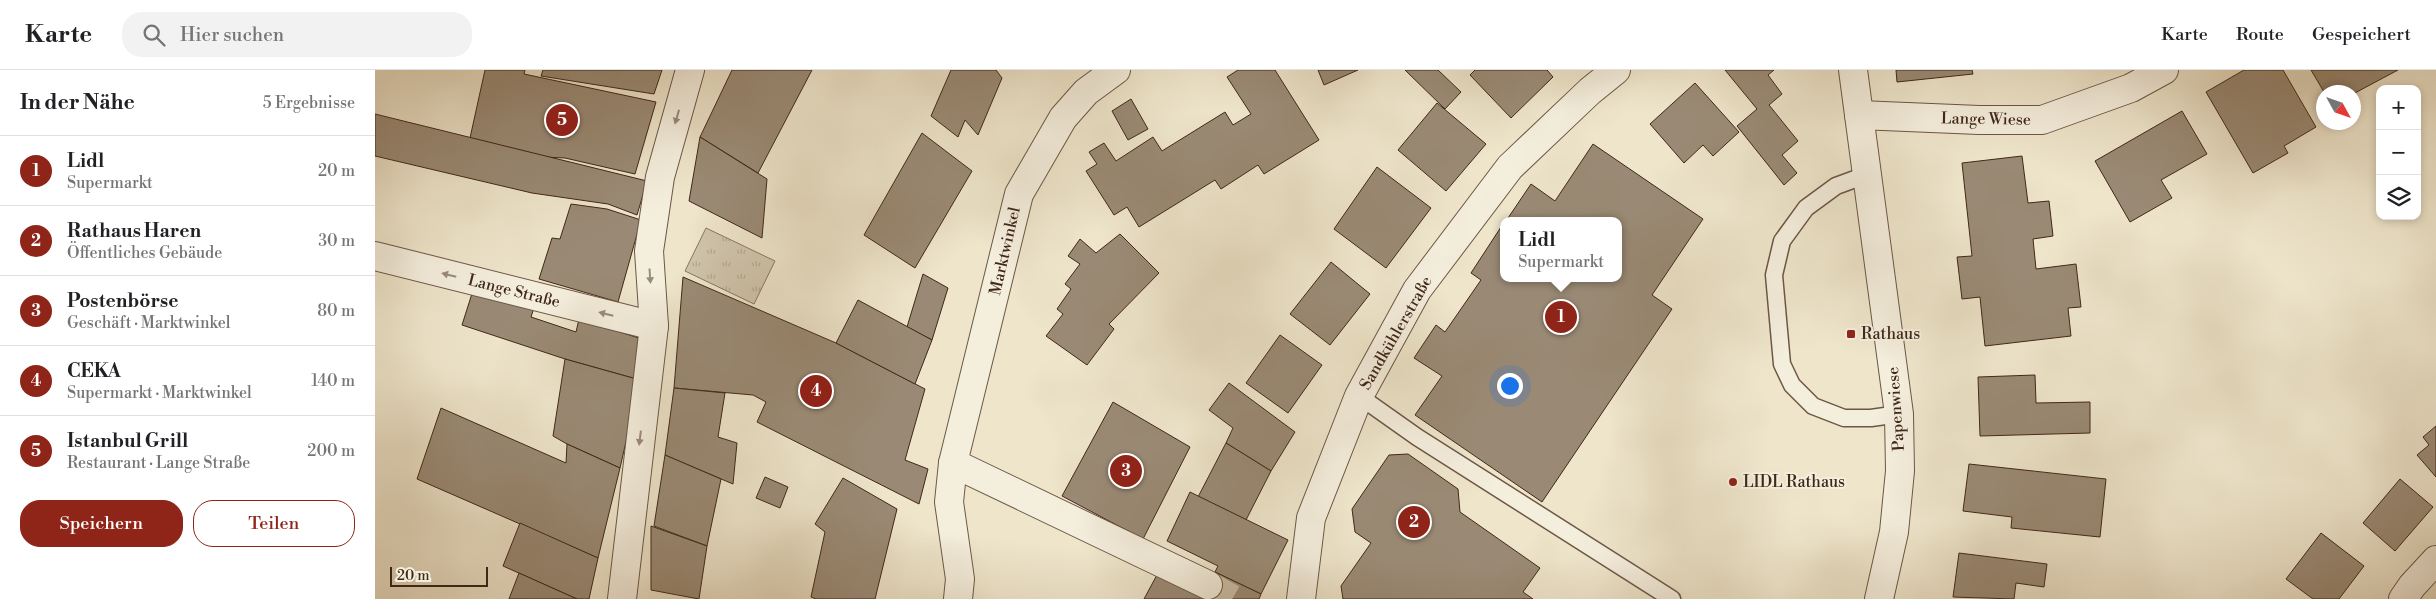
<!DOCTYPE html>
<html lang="de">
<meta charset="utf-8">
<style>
:root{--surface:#fff;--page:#f2f2f2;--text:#202124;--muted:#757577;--line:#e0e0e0;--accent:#8f2418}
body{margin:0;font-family:"Libre Bodoni",serif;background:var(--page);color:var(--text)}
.controls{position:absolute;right:15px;top:15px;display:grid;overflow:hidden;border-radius:10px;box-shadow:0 2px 8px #0003}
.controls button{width:45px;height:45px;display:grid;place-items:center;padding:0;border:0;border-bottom:1px solid var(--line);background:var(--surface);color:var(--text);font:25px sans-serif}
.compass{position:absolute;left:1941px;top:15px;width:45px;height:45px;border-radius:50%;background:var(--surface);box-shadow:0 2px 8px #0003;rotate:130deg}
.scale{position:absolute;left:15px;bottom:12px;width:98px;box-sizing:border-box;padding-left:5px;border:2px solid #402818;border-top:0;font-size:14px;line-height:18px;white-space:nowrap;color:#402818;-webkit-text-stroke:4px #f4eedd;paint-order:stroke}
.you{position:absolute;left:1134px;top:315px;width:18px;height:18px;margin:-12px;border:4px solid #fff;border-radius:50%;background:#1a73e8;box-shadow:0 0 0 8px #1a73e833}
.badge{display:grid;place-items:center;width:32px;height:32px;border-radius:50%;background:var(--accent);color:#fff;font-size:16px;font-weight:700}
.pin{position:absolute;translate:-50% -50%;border:2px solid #fff;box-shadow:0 1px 5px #0006}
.popup{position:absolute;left:1125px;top:147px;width:122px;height:65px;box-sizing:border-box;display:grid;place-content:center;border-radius:10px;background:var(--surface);filter:drop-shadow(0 1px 4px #0005);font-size:16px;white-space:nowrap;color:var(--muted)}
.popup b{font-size:19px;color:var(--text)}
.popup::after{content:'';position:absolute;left:50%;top:100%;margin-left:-10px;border:10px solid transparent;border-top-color:var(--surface)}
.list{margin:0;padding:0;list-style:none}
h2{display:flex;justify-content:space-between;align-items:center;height:65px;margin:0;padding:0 20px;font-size:21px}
h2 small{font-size:16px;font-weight:400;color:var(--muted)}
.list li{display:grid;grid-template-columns:32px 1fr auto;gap:15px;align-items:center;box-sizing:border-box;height:70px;padding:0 20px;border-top:1px solid var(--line)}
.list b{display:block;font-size:19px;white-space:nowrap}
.list p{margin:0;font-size:16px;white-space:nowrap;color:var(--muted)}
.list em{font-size:16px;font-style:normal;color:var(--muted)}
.actions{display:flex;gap:10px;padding:15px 20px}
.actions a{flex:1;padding:11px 0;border:1px solid var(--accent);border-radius:20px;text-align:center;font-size:18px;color:var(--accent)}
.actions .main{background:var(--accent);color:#fff}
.icon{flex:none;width:28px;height:28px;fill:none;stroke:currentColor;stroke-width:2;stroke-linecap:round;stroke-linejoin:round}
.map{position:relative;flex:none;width:2061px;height:529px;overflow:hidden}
header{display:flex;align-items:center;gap:30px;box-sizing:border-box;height:70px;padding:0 25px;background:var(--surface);border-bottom:1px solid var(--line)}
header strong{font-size:24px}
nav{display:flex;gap:28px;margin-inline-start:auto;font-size:18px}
.search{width:350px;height:45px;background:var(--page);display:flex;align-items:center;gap:12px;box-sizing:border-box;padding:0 18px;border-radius:20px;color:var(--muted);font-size:19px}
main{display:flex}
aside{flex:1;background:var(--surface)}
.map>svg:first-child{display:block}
.grass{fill:url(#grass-tufts);stroke:#887662}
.building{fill:#9a8a75;stroke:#402818}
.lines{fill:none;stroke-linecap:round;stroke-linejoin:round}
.minor-tunnel{stroke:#cbbfa7;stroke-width:28;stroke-dasharray:28 14;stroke-linecap:butt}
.service-casing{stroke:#6c5745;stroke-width:19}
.minor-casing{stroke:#6c5745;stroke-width:30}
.tertiary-casing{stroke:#6c5745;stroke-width:30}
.service{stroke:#f4eedd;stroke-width:16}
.minor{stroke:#f4eedd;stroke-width:28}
.tertiary{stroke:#f4eedd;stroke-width:28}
.oneway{fill:#9a8b7a}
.poi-dot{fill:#8f2418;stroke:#f4eedd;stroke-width:2}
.labels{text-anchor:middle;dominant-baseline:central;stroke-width:4;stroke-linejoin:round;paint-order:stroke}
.street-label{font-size:16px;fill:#402818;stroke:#f4eedd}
.poi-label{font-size:16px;fill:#402818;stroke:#f4eedd;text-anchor:start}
</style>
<header>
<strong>Karte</strong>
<div class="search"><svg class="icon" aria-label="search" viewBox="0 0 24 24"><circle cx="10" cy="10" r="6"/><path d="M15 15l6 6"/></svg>Hier suchen</div>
<nav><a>Karte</a><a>Route</a><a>Gespeichert</a></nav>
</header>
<main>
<aside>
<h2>In der Nähe<small>5 Ergebnisse</small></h2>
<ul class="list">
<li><span class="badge">1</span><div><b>Lidl</b><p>Supermarkt</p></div><em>20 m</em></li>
<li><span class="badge">2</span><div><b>Rathaus Haren</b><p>Öffentliches Gebäude</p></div><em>30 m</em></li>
<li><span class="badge">3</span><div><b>Postenbörse</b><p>Geschäft · Marktwinkel</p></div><em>80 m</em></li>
<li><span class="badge">4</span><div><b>CEKA</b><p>Supermarkt · Marktwinkel</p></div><em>140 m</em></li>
<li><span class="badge">5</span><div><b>Istanbul Grill</b><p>Restaurant · Lange Straße</p></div><em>200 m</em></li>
</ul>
<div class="actions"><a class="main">Speichern</a><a>Teilen</a></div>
</aside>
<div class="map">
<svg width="2061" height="529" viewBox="0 0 2061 529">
<defs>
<pattern id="grass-tufts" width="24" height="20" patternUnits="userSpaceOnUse" patternTransform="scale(1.25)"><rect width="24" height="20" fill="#d0c5ad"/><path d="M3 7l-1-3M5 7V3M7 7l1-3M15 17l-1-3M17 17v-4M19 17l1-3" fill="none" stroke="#b4a994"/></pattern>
</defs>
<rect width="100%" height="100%" fill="#eee5cb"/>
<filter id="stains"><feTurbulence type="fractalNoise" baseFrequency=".004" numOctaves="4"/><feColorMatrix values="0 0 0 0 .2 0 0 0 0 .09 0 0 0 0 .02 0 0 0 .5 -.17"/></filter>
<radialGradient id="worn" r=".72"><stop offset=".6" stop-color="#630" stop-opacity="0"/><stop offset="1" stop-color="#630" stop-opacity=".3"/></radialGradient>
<path class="grass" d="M331 158 400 191 379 234 310 201Z"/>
<g class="building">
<path d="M110 0H150L149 4 281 32 260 104 190 88 168 87 95 68Z"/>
<path d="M168 0H287L279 24 166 6Z"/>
<path d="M357 0H437L383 103 325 67Z"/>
<path d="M576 0H621L627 8 603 65 590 50 583 67 556 46Z"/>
<path d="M863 0H900L944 70 889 104 883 95 846 119 840 110 764 157 752 137 739 145 711 101 722 94 714 82 729 73 741 91 778 67 787 81 850 42 858 55 876 44 852 7Z"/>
<path d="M943 0H983L949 15Z"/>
<path d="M1030 0H1063L1086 22 1070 39Z"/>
<path d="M1100 0H1172L1178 7 1136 48 1095 5Z"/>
<path d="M1350 0H1399L1393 5 1407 24 1394 35 1423 71 1407 85 1422 103 1409 115 1362 56 1382 39Z"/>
<path d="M1521 0H1597L1598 4 1522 12Z"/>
<path d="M1869 0H1908L1941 57 1909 76 1913 83 1878 103 1831 22Z"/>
<path d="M1936 0H2023L1978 24 1949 22Z"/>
<path d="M1320 13 1364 62 1338 86 1328 75 1309 93 1275 54Z"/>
<path d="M756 29 773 59 753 70 737 41Z"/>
<path d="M1062 33 1111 74 1071 121 1023 80Z"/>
<path d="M1807 41 1832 84 1786 110 1797 128 1755 152 1720 91Z"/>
<path d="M0 44 272 111 262 145 233 134 157 123 0 86Z"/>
<path d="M547 63 597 101 540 198 489 165Z"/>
<path d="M325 67 392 109 387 168 314 131Z"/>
<path d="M1218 74 1328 149 1277 225 1297 239 1167 432 1040 345 1067 306 1039 288 1061 255 1070 262 1106 210 1096 203 1128 154V208H1244V151H1131L1156 114 1180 131Z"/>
<path d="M1647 86 1653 133 1674 131 1678 166 1658 169 1661 199 1701 194 1706 237 1693 238 1696 266 1610 276 1605 227 1587 229 1582 187 1597 186 1587 93Z"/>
<path d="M1002 97 1056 138 1011 198 959 159Z"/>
<path d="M196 134 232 139 266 150 243 232 164 209 177 168 185 169Z"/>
<path d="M745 164 784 203 734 254 739 259 712 295 671 266 688 244 682 239 696 219 690 214 705 194 693 186 705 169 721 183Z"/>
<path d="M956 192 995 224 955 275 915 244Z"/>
<path d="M548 204 573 218 557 270 532 257Z"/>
<path d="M308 207 461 273 550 319 530 390 553 399 544 434 382 352 391 332 378 325 299 318Z"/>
<path d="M100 214 161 232 156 247 201 262 204 249 270 270 265 310 190 289 87 255Z"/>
<path d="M483 230 557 270 540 314 461 273Z"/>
<path d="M905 265 947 295 913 343 871 313Z"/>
<path d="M190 289 265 310 245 398 192 374 178 366Z"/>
<path d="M1660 305 1661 333 1715 332V363L1605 366 1603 307Z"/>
<path d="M854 313 920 362 896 401 851 373 858 358 834 340Z"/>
<path d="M299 318 350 323 343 367 362 373 358 414 290 385Z"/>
<path d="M738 332 815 377 768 469 687 426Z"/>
<path d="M66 338 191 393 192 374 245 398 223 488 42 409Z"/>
<path d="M2061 356V407L2042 385 2054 375 2048 367Z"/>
<path d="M851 373 896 401 871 450 823 427Z"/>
<path d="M1033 384 1083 419 1085 442 1165 498 1148 522 1158 529H968L966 516 996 473 980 462 977 439 1014 385Z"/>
<path d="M290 385 346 409 332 476 279 456Z"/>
<path d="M1594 394 1731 409 1725 467 1636 458 1637 447 1588 441Z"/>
<path d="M390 407 413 417 405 438 381 428Z"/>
<path d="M468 408 522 439 500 529H441L436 527 450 462 440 454Z"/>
<path d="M2025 409 2058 437 2020 481 1988 453Z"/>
<path d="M815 422 913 470 886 524 840 502 843 496 792 471Z"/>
<path d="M145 453 223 488 214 529H202L128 496Z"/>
<path d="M276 456 332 476 324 529 276 520Z"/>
<path d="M1946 463 1989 496 1964 529H1938L1911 509Z"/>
<path d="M1584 483 1672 494 1669 517 1641 513 1639 529 1578 527Z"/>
<path d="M840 502 886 524 884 529H831L827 527Z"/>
<path d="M144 503 202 529H134Z"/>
<path d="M783 503 831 529H769Z"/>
</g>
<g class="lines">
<path class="minor-tunnel" d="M833 515 858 529"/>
<defs>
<g id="service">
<path d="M1491 105 1461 116 1431 138 1407 171 1399 205 1407 294 1417 315 1438 336 1469 348H1496L1524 344"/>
<path d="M984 326 1042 367 1297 529"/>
</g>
<g id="minor">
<path d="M741 0 711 22 688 48 644 124 578 393 833 515"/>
<path d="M1484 45 1604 50H1667L1756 18 1789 0"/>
<path d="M0 186 279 256"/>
<path d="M578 393 574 432 585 509 583 529"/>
<path d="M247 529 279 256 274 181 285 107 315 0"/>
<path d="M926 529 936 448 984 326 1042 220 1135 97 1215 21 1241 0"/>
<path d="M2028 529 2037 516 2061 490"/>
</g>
<path id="tertiary" d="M1478 0 1524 344 1525 401 1519 462 1504 529"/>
</defs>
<use href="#service" class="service-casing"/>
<use href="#minor" class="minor-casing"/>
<use href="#tertiary" class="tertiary-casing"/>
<use href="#service" class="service"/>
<use href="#minor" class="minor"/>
<use href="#tertiary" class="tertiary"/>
</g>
<defs><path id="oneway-solid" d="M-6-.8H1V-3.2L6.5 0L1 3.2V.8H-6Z" transform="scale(1.25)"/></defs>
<g class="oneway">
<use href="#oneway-solid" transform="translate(302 47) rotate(106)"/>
<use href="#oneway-solid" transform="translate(74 205) rotate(-166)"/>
<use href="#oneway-solid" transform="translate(275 206) rotate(86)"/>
<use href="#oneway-solid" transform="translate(231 244) rotate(-166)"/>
<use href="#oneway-solid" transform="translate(265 368) rotate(97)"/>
</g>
<g class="poi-dot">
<rect x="1471" y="259" width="10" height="10" rx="2.5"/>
<circle cx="1358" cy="412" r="5"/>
</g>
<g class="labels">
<g class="street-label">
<text transform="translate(1611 49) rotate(1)">Lange Wiese</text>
<text transform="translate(630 181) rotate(-77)">Marktwinkel</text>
<text transform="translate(139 221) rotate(14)">Lange Straße</text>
<text transform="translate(1021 263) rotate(-60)">Sandkühlerstraße</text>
<text transform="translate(1521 339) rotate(-94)">Papenwiese</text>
</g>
<g class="poi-label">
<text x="1486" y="264">Rathaus</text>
<text x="1368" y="412">LIDL Rathaus</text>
</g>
</g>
<rect width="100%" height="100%" filter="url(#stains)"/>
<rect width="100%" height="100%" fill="url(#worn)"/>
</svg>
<div class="controls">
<button>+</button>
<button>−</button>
<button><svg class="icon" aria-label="layers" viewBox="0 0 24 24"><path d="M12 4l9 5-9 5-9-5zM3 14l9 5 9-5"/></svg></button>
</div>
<svg class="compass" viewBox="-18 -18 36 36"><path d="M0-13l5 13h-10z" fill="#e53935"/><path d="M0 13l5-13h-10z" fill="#757577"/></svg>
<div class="scale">20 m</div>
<div class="you"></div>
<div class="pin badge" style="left:1186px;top:247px">1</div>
<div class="popup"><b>Lidl</b>Supermarkt</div>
<div class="pin badge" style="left:1039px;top:452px">2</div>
<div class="pin badge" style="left:751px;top:401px">3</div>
<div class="pin badge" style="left:441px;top:321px">4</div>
<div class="pin badge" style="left:187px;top:50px">5</div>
</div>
</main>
